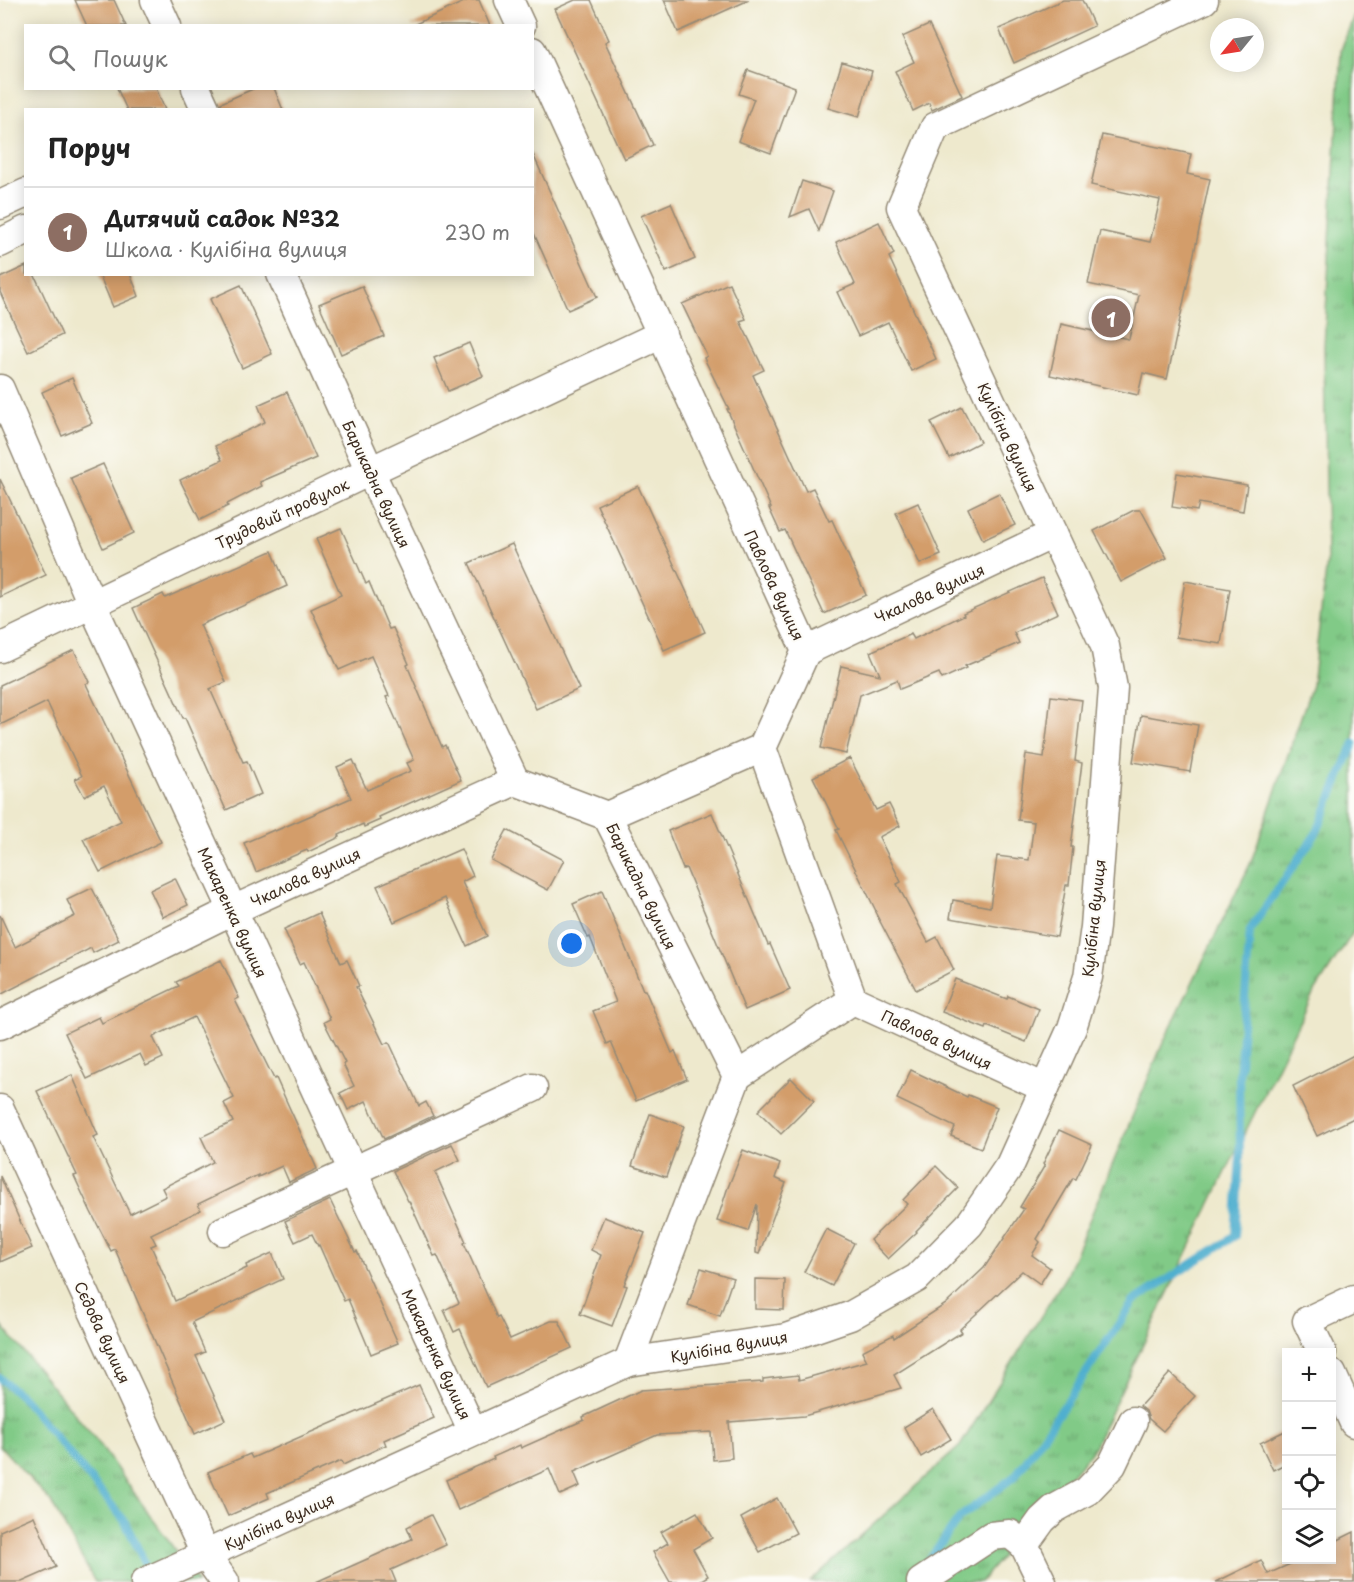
<!DOCTYPE html>
<html lang="uk">
<meta charset="utf-8">
<style>
:root{--surface:#fff;--page:#f2f2f2;--text:#222;--muted:#767676;--line:#e0e0e0;--accent:#b5179e}
body{margin:0;font-family:"Playpen Sans",sans-serif;background:var(--page);color:var(--text)}
.controls{position:absolute;right:18px;bottom:18px;display:grid;overflow:hidden;border-radius:0px;box-shadow:0 3px 15px #0003}
.controls button{width:54px;height:54px;display:grid;place-items:center;padding:0;border:0;border-bottom:2px solid var(--line);background:var(--surface);color:var(--text);font:30px sans-serif}
.compass{position:absolute;left:1210px;top:18px;width:54px;height:54px;border-radius:50%;background:var(--surface);box-shadow:0 3px 15px #0003;rotate:240deg}
.you{position:absolute;left:572px;top:944px;width:21px;height:21px;margin:-15px;border:4px solid #fff;border-radius:50%;background:#1a73e8;box-shadow:0 0 0 9px #1a73e833}
.badge{display:grid;place-items:center;width:39px;height:39px;border-radius:50%;background:var(--accent);color:#fff;font-size:20px;font-weight:700}
.pin{position:absolute;translate:-50% -50%;border:3px solid #fff;box-shadow:0 2px 6px #0006}
.list{margin:0;padding:0;list-style:none}
h2{display:flex;justify-content:space-between;align-items:center;height:78px;margin:0;padding:0 24px;font-size:26px}
h2 small{font-size:20px;font-weight:400;color:var(--muted)}
.list li{display:grid;grid-template-columns:39px 1fr auto;gap:18px;align-items:center;box-sizing:border-box;height:90px;padding:0 24px;border-top:2px solid var(--line)}
.list b{display:block;font-size:22px;white-space:nowrap}
.list p{margin:0;font-size:20px;white-space:nowrap;color:var(--muted)}
.list em{font-size:20px;font-style:normal;color:var(--muted)}
.icon{flex:none;width:33px;height:33px;fill:none;stroke:currentColor;stroke-width:2;stroke-linecap:round;stroke-linejoin:round}
.map{position:relative;flex:none;width:1354px;height:1582px;overflow:hidden}
.search{position:absolute;background:var(--surface);box-shadow:0 3px 15px #0003;left:24px;top:24px;width:510px;height:66px;display:flex;align-items:center;gap:15px;box-sizing:border-box;padding:0 21px;border-radius:0px;color:var(--muted);font-size:22px}
.panel{position:absolute;background:var(--surface);box-shadow:0 3px 15px #0003;left:24px;top:108px;width:510px;height:168px;border-radius:0px}
.map>svg:first-child{display:block}
.grass{fill:url(#grass-tufts);stroke:#5e7a52;stroke-width:1.5}
.lines{fill:none;stroke-linecap:round;stroke-linejoin:round}
.stream{stroke:#50afcf;stroke-width:8}
.building{fill:#d39d6b}
.minor-casing{stroke:#948a76;stroke-width:31}
.minor{stroke:#fff;stroke-width:28}
.labels{text-anchor:middle;dominant-baseline:central;stroke-width:4.5;stroke-linejoin:round;paint-order:stroke}
.street-label{font-size:15px;fill:#3b2a1e;stroke:#fdfcf7}
</style>
<div class="map">
<svg width="1354" height="1582" viewBox="0 0 1354 1582">
<defs>
<pattern id="grass-tufts" width="24" height="20" patternUnits="userSpaceOnUse" patternTransform="scale(1.5)"><rect width="24" height="20" fill="#81ca87"/><path d="M3 7l-1-3M5 7V3M7 7l1-3M15 17l-1-3M17 17v-4M19 17l1-3" fill="none" stroke="#6ba46e"/></pattern>
</defs>
<rect width="100%" height="100%" fill="#fdfcf7"/>
<filter id="ink" filterUnits="userSpaceOnUse"><feTurbulence type="fractalNoise" baseFrequency=".0167" numOctaves="2"/><feDisplacementMap in="SourceGraphic" scale="12" xChannelSelector="R" yChannelSelector="G"/><feConvolveMatrix kernelMatrix="1 2 1 2 8 2 1 2 1" color-interpolation-filters="sRGB"/></filter>
<filter id="wash" filterUnits="userSpaceOnUse"><feTurbulence type="fractalNoise" baseFrequency=".008" numOctaves="4" result="noise"/><feDisplacementMap in="SourceGraphic" scale="24" xChannelSelector="R" yChannelSelector="G"/><feGaussianBlur stdDeviation="1.35" result="paint"/><feColorMatrix in="noise" values="0 0 0 0 0 0 0 0 0 0 0 0 0 0 0 0 0 1.4 0 .05"/><feComposite in="paint" operator="in"/></filter>
<g filter="url(#wash)">
<rect width="100%" height="100%" fill="#eee9cd"/>
<g class="grass">
<path d="M1354 15V931L1312 996 1238 1147 1092 1451 980 1582H810L960 1446 1066 1276 1162 1045 1251 862 1312 685 1327 562 1324 346 1341 50Z"/>
<path d="M0 1323 97 1441 198 1582H95L51 1502 0 1446Z"/>
</g>
<g class="lines">
<g class="stream">
<path d="M0 1378 23 1398 124 1520 144 1561"/>
<path d="M924 1567 960 1517 1015 1476 1043 1437 1134 1301 1235 1236 1240 1157 1239 1076 1250 930 1317 832 1354 743"/>
</g>
</g>
<g id="blocks">
<g class="building">
<path d="M75 0H114L126 26H87Z"/>
<path d="M468 0H479L490 26H411Z"/>
<path d="M575 0H591L609 40 605 42 653 145 624 159 555 9Z"/>
<path d="M664 0H749L678 32Z"/>
<path d="M1063 0H1082L1094 26 1014 63 999 29Z"/>
<path d="M929 25 962 96 932 110 929 103 913 111 895 71 914 62 902 37Z"/>
<path d="M842 62 872 71 859 117 828 108Z"/>
<path d="M748 70 795 87 771 153 738 141 754 99 739 94Z"/>
<path d="M117 88H156L165 110H127Z"/>
<path d="M255 88H274L283 110H222L221 103Z"/>
<path d="M1102 135 1191 154 1187 174 1210 179 1167 379 1143 373 1138 395 1050 375 1061 324 1129 339 1139 295 1088 284 1100 231 1150 242 1160 200 1091 185Z"/>
<path d="M532 152 597 297 568 310 532 229Z"/>
<path d="M802 181 833 191 819 231 809 209 790 217Z"/>
<path d="M671 203 695 259 666 272 641 216Z"/>
<path d="M879 222 894 254 889 257 936 359 911 371 888 322 858 336 837 292 855 284 836 242Z"/>
<path d="M26 266V274H34L62 335 28 352 0 292V278Z"/>
<path d="M99 274H130L139 296 113 307Z"/>
<path d="M729 283 746 319 740 321 764 370 753 375 806 491 813 488 829 521 832 520 866 595 824 614 785 530 780 532 769 508H771L727 409H729L704 358 707 356 682 304Z"/>
<path d="M241 285 272 354 242 368 210 299Z"/>
<path d="M362 286 384 336 341 354 319 304Z"/>
<path d="M469 343 483 376 448 391 434 358Z"/>
<path d="M72 378 92 423 62 436 42 392Z"/>
<path d="M287 392 316 458 260 482 262 486 227 504 228 506 200 520 180 480 222 460 215 446 265 422 258 405Z"/>
<path d="M962 407 980 442 949 458 931 422Z"/>
<path d="M103 464 134 533 103 548 71 478Z"/>
<path d="M1177 473 1247 485 1243 511 1199 503 1197 511 1172 507Z"/>
<path d="M0 479 46 575 0 597Z"/>
<path d="M638 486 705 632 664 650 597 505Z"/>
<path d="M999 493 1015 525 983 540 968 508Z"/>
<path d="M918 503 941 555 920 564 896 513Z"/>
<path d="M1134 510H1141L1167 558 1121 582 1094 531Z"/>
<path d="M341 528 366 584 369 582 389 629 393 628 409 664 407 665 442 747 445 745 461 780 379 817 380 820 364 827 363 824 339 835 340 837 308 852 307 850 256 872 244 843 274 830 275 831 351 798 337 767 353 760 367 790 411 771 407 763 414 760 386 697 389 696 371 656 339 670 311 609 341 595 316 539Z"/>
<path d="M512 544 579 689 536 709 469 563Z"/>
<path d="M272 551 287 586 200 625 226 682 210 689 243 762 247 761 261 794 226 810 185 718H183L133 608 163 594 165 598Z"/>
<path d="M1042 578 1058 613 1014 633 1019 643 965 666 966 668 942 679 939 673 900 689 897 680 860 695 846 754 821 748 841 666 880 675 870 652 911 634 914 639 964 615 963 613Z"/>
<path d="M1185 581 1230 589 1221 644 1176 637Z"/>
<path d="M74 650 89 682 86 684 161 842 100 872 83 839 121 821 104 786 84 796 75 779 82 776 47 702 0 725V685Z"/>
<path d="M1051 696 1082 700 1075 761 1082 763 1071 847H1073L1069 885H1066L1057 937 950 918 953 900 990 907 997 856 1029 860 1034 822 1018 820 1026 754 1044 757Z"/>
<path d="M1141 715 1198 725 1190 772 1133 762Z"/>
<path d="M850 758 876 810 889 804 900 826 879 837 901 882 897 884 928 942 937 937 954 970 916 990 875 912 876 911 836 830 839 829 813 777Z"/>
<path d="M712 813 768 945 770 944 790 990 745 1010 686 868 683 869 668 831Z"/>
<path d="M507 830 564 860 548 890 491 860Z"/>
<path d="M461 849 473 876 462 882 487 936 467 946 445 898 394 922 377 886Z"/>
<path d="M175 878 188 905 163 917 150 890Z"/>
<path d="M92 888 119 940 93 953 91 948 0 995V915L15 947 75 916 67 900Z"/>
<path d="M602 891 643 990H645L672 1053 675 1051 687 1079 636 1101 611 1042 607 1044 593 1011 616 1002 590 937 588 938 573 904Z"/>
<path d="M319 913 341 963 347 960 359 986 356 987 384 1044 389 1042 419 1106 426 1102 433 1116 384 1139 366 1101 348 1110 340 1093 354 1086 343 1064 345 1063 324 1022 330 1019 304 962 300 964 284 929Z"/>
<path d="M221 960 239 998 235 1000 274 1079 276 1078 317 1169 289 1182 282 1166 258 1177V1175L198 1204 201 1210 151 1234 156 1244 151 1246 175 1301 247 1268 246 1265 272 1253 283 1279 192 1322 205 1352 196 1356 225 1420 195 1434 115 1249 111 1251 91 1212 74 1176 77 1175 37 1091 72 1075 98 1135 93 1137 130 1214 166 1196 162 1188 213 1162 201 1137 233 1122 224 1103 234 1098 194 1017 153 1037 163 1058 146 1066 140 1054 87 1079 65 1033 99 1017 102 1023 179 986 176 982Z"/>
<path d="M955 979 1007 999 1008 996 1039 1009 1026 1042 987 1026 986 1029 942 1012Z"/>
<path d="M1354 1055V1118L1317 1136 1293 1086Z"/>
<path d="M911 1070 967 1097 968 1095 997 1107 981 1148 951 1136 955 1127 897 1099Z"/>
<path d="M791 1078 814 1101 781 1134 758 1111Z"/>
<path d="M650 1114 684 1126 666 1177 632 1166Z"/>
<path d="M1059 1130 1092 1145 1076 1179 1073 1178 1037 1239 1040 1242 1032 1255 1050 1268 1040 1284 1022 1271 960 1329 962 1332 894 1375 901 1388 804 1416 729 1422 732 1458 713 1460 711 1432 657 1435 574 1472 580 1486 560 1495 549 1469 458 1510 446 1480 494 1459 493 1457 520 1445 521 1448 584 1420 583 1417 641 1390 763 1382V1379L798 1375 799 1380 867 1361 862 1351 893 1335 894 1338 946 1304 984 1268 1024 1209 1020 1207 1045 1165 1043 1164Z"/>
<path d="M452 1144 460 1160 435 1172 466 1242 464 1243 497 1318 499 1317 510 1339 551 1321H559L572 1348 486 1387 460 1329 454 1332 444 1310 459 1303 437 1255 434 1256 409 1201H408L393 1171Z"/>
<path d="M743 1150 780 1164 775 1178 786 1183 759 1254 756 1253 757 1204 748 1231 717 1221 727 1190Z"/>
<path d="M936 1166 958 1188 916 1231 917 1232 888 1259 870 1240 907 1204 903 1200Z"/>
<path d="M0 1176 32 1248 0 1262Z"/>
<path d="M330 1200 355 1252 357 1251 398 1343 371 1354 348 1299 344 1301 319 1245 318 1246 312 1234 295 1242 285 1221Z"/>
<path d="M604 1217 645 1233 624 1285 627 1286 612 1326 580 1314 601 1255 591 1250Z"/>
<path d="M826 1229 854 1243 832 1286 804 1272Z"/>
<path d="M701 1268 733 1278 720 1316 688 1305Z"/>
<path d="M755 1279 785 1280 784 1310 755 1309Z"/>
<path d="M1170 1373 1195 1396 1163 1431 1149 1419 1146 1411 1140 1406Z"/>
<path d="M419 1385 434 1418 384 1440 386 1445 343 1465 341 1461 267 1493 269 1498 228 1516 208 1472 250 1454 252 1458Z"/>
<path d="M933 1409 951 1439 921 1457 904 1427Z"/>
<path d="M1287 1430V1463L1273 1470 1260 1443Z"/>
<path d="M777 1498 796 1533 760 1552 741 1518Z"/>
<path d="M697 1512 712 1538 693 1549 708 1576 698 1582H670L653 1552 668 1543 661 1532Z"/>
<path d="M431 1515 446 1545 391 1570 396 1582H316L412 1539 407 1527Z"/>
<path d="M34 1516 56 1567 22 1582H0V1531Z"/>
<path d="M1354 1532V1582H1216L1261 1560 1268 1574 1299 1560H1332V1543Z"/>
</g>
</g>
</g>
<g filter="url(#ink)">
<use href="#blocks" fill-opacity="0" stroke="#948a76" stroke-width="1.5"/>
<g class="lines">
<defs>
<g id="minor">
<path d="M155 0 167 26"/>
<path d="M509 0 521 26"/>
<path d="M532 51 806 651 762 748 853 1000 1045 1088"/>
<path d="M196 88 206 110"/>
<path d="M0 205 26 193"/>
<path d="M0 243 26 230"/>
<path d="M281 274 370 471 515 781 607 816 737 1076 628 1362"/>
<path d="M0 389 92 604 473 1432"/>
<path d="M0 648 370 471 662 334"/>
<path d="M806 651 1053 534"/>
<path d="M607 816 762 748"/>
<path d="M0 1025 233 910 515 781"/>
<path d="M737 1076 853 1000"/>
<path d="M0 1109 205 1554 225 1582"/>
<path d="M223 1231 533 1088"/>
<path d="M1322 1352 1307 1321 1354 1299"/>
<path d="M1332 1374 1354 1423"/>
<path d="M1024 1545 1042 1520 1054 1509 1087 1491 1112 1465 1133 1421"/>
<path d="M145 1582 628 1362 786 1338 850 1316 917 1278 969 1225 1010 1165 1072 1028 1088 977 1095 927 1113 688 1105 646 901 207 935 127 1204 0"/>
<path d="M921 1582 991 1536 1010 1534 1024 1545 1042 1582"/>
</g>
</defs>
<use href="#minor" class="minor-casing"/>
<use href="#minor" class="minor"/>
</g>
</g>
<g class="labels">
<g class="street-label">
<text transform="translate(1008 437) rotate(65)">Кулібіна вулиця</text>
<text transform="translate(377 484) rotate(65)">Барикадна вулиця</text>
<text transform="translate(282 513) rotate(-25)">Трудовий провулок</text>
<text transform="translate(775 585) rotate(65)">Павлова вулиця</text>
<text transform="translate(929 593) rotate(-25)">Чкалова вулиця</text>
<text transform="translate(305 877) rotate(-25)">Чкалова вулиця</text>
<text transform="translate(642 886) rotate(64)">Барикадна вулиця</text>
<text transform="translate(233 912) rotate(65)">Макаренка вулиця</text>
<text transform="translate(1093 918) rotate(-84)">Кулібіна вулиця</text>
<text transform="translate(937 1039) rotate(25)">Павлова вулиця</text>
<text transform="translate(103 1332) rotate(65)">Сєдова вулиця</text>
<text transform="translate(729 1346) rotate(-10)">Кулібіна вулиця</text>
<text transform="translate(437 1354) rotate(65)">Макаренка вулиця</text>
<text transform="translate(279 1521) rotate(-24)">Кулібіна вулиця</text>
</g>
</g>
</svg>
<div class="controls">
<button>+</button>
<button>−</button>
<button><svg class="icon" aria-label="locate" viewBox="0 0 24 24"><circle cx="12" cy="12" r="6"/><path d="M12 2v4M12 18v4M2 12h4M18 12h4"/></svg></button>
<button><svg class="icon" aria-label="layers" viewBox="0 0 24 24"><path d="M12 4l9 5-9 5-9-5zM3 14l9 5 9-5"/></svg></button>
</div>
<svg class="compass" viewBox="-18 -18 36 36"><path d="M0-13l5 13h-10z" fill="#e53935"/><path d="M0 13l5-13h-10z" fill="#767676"/></svg>
<div class="you"></div>
<div class="pin badge" style="left:1111px;top:318px;background:#8d6e63">1</div>
<div class="search"><svg class="icon" aria-label="search" viewBox="0 0 24 24"><circle cx="10" cy="10" r="6"/><path d="M15 15l6 6"/></svg>Пошук</div>
<section class="panel">
<h2>Поруч<small></small></h2>
<ul class="list">
<li><span class="badge" style="background:#8d6e63">1</span><div><b>Дитячий садок №32</b><p>Школа · Кулібіна вулиця</p></div><em>230 m</em></li>
</ul>
</section>
</div>
